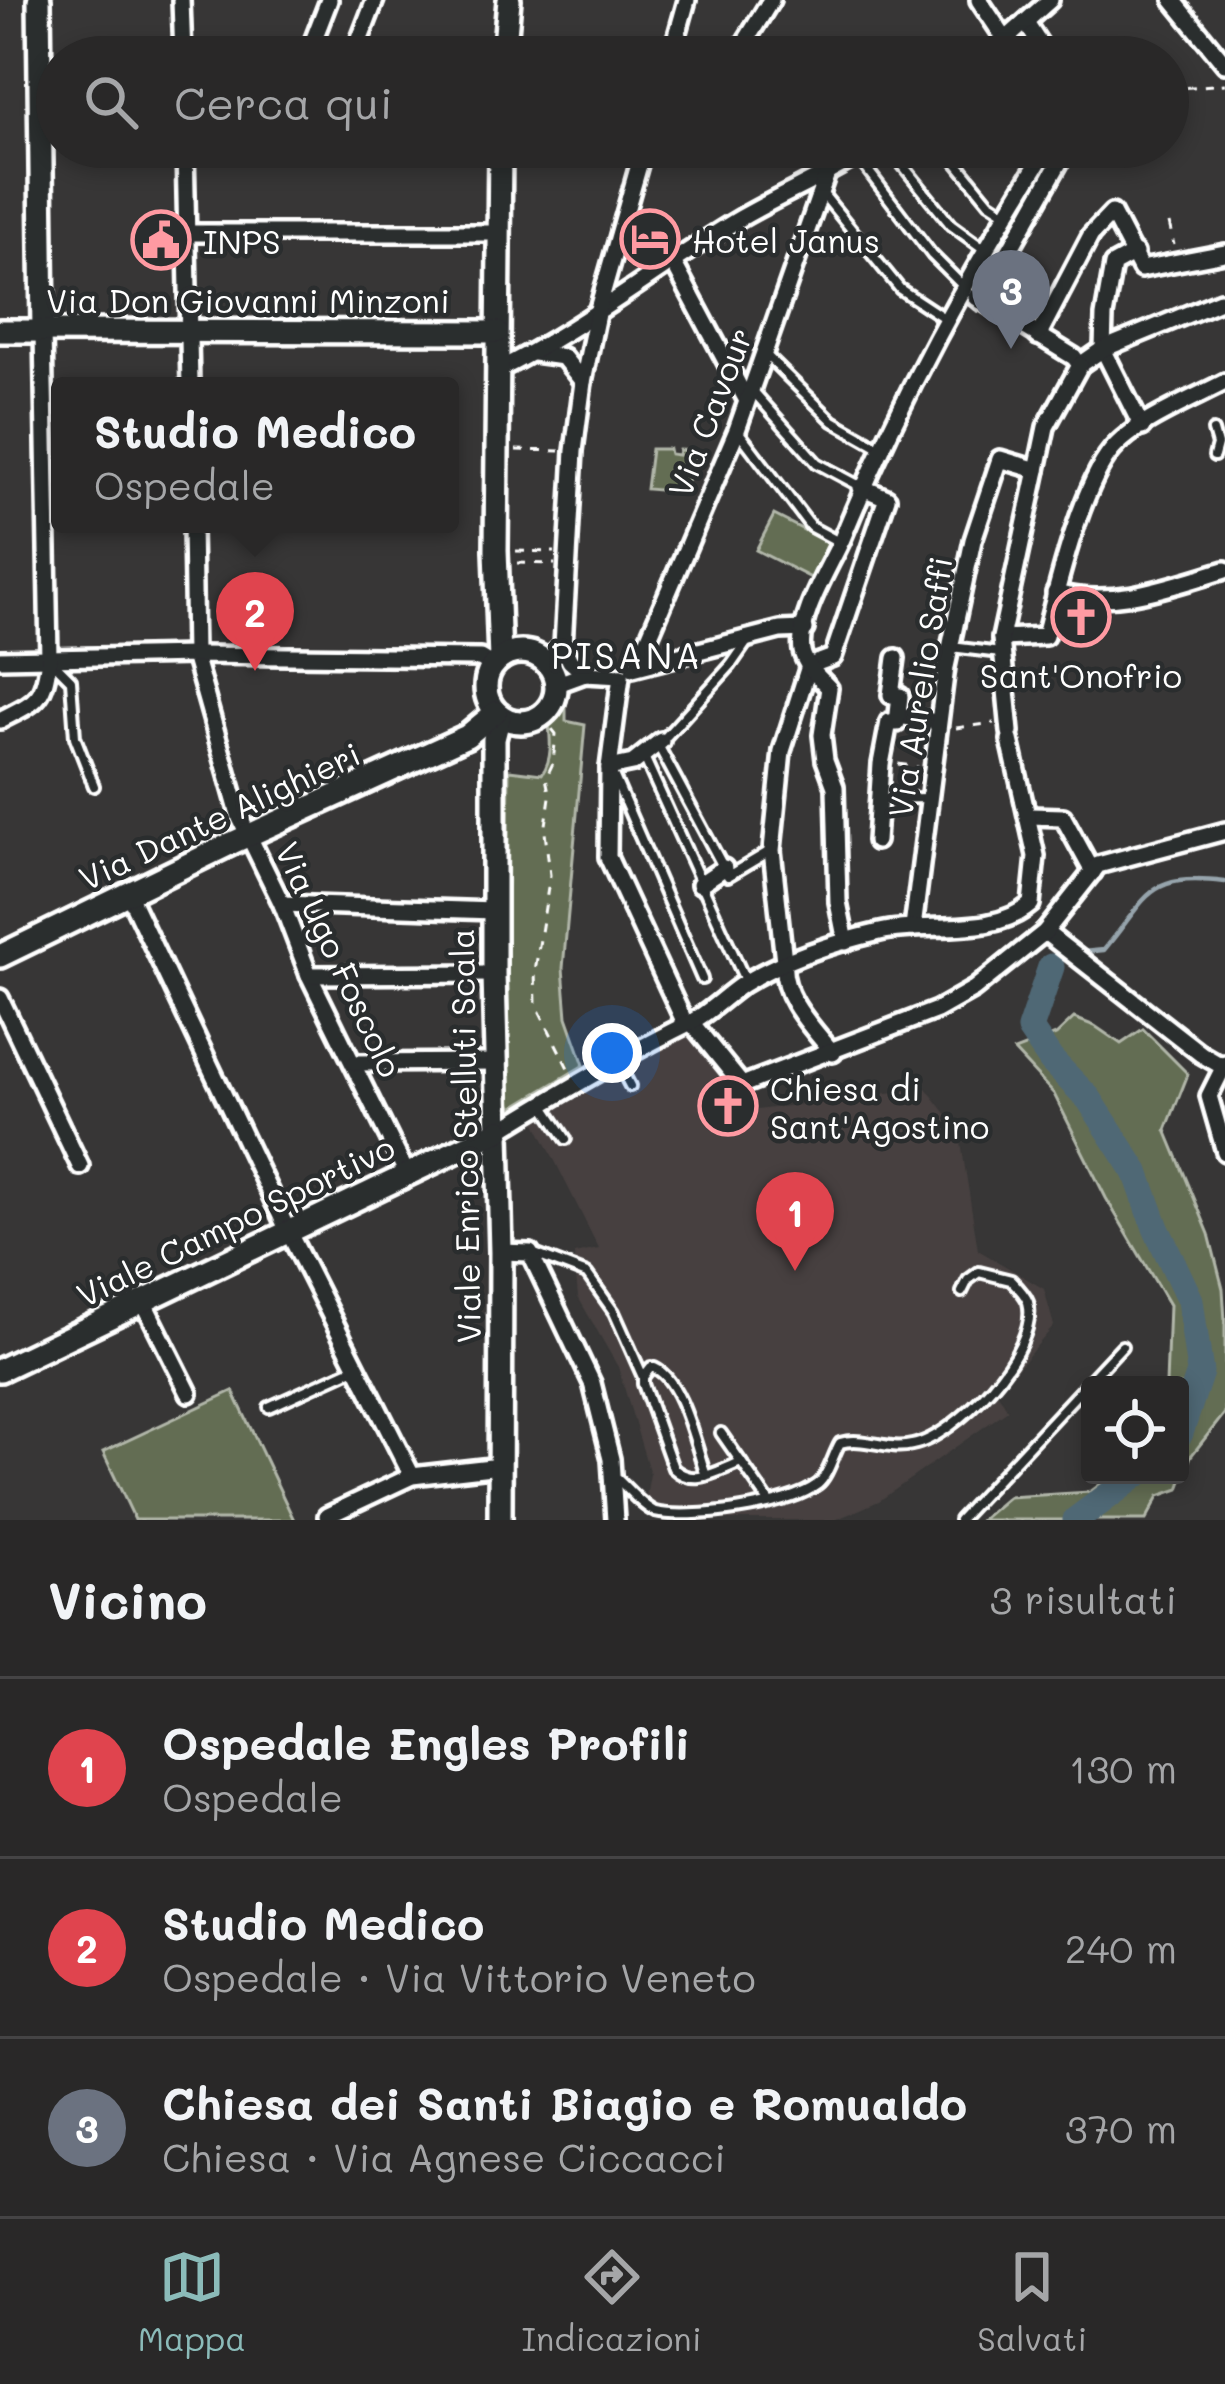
<!DOCTYPE html>
<html lang="it">
<meta charset="utf-8">
<style>
:root{--surface:#292828;--page:#353434;--text:#f1f3f6;--muted:#a5a6a8;--line:#454445;--accent:#8bbbb9}
body{margin:0;font-family:Mali,sans-serif;background:var(--page);color:var(--text)}
.controls{position:absolute;right:36px;bottom:36px;display:grid;overflow:hidden;border-radius:12px;box-shadow:0 6px 18px #0003}
.controls button{width:108px;height:108px;display:grid;place-items:center;padding:0;border:0;border-bottom:3px solid var(--line);background:var(--surface);color:var(--text);font:60px sans-serif}
.you{position:absolute;left:612px;top:1053px;width:42px;height:42px;margin:-30px;border:9px solid #fff;border-radius:50%;background:#1a73e8;box-shadow:0 0 0 18px #1a73e833}
.badge{display:grid;place-items:center;width:78px;height:78px;border-radius:50%;background:var(--accent);color:#fff;font-size:39px;font-weight:700}
.pin{position:absolute;translate:-50% -99px;filter:drop-shadow(0 3px 6px #0008)}
.pin::after{content:'';position:absolute;top:63px;width:42px;height:36px;background:inherit;clip-path:polygon(0 0,100% 0,50% 100%)}
.popup{position:absolute;left:51px;top:377px;width:408px;height:156px;box-sizing:border-box;display:grid;place-content:center;border-radius:12px;background:var(--surface);filter:drop-shadow(0 3px 9px #0005);font-size:39px;white-space:nowrap;color:var(--muted)}
.popup b{font-size:45px;color:var(--text)}
.popup::after{content:'';position:absolute;left:50%;top:100%;margin-left:-24px;border:24px solid transparent;border-top-color:var(--surface)}
.list{margin:0;padding:0;list-style:none}
h2{display:flex;justify-content:space-between;align-items:center;height:156px;margin:0;padding:0 48px;font-size:51px}
h2 small{font-size:39px;font-weight:400;color:var(--muted)}
.list li{display:grid;grid-template-columns:78px 1fr auto;gap:36px;align-items:center;box-sizing:border-box;height:180px;padding:0 48px;border-top:3px solid var(--line)}
.list b{display:block;font-size:45px;white-space:nowrap}
.list p{margin:0;font-size:39px;white-space:nowrap;color:var(--muted)}
.list em{font-size:39px;font-style:normal;color:var(--muted)}
.icon{flex:none;width:66px;height:66px;fill:none;stroke:currentColor;stroke-width:2;stroke-linecap:round;stroke-linejoin:round}
.map{position:relative;flex:none;width:1225px;height:1520px;overflow:hidden}
.search{position:absolute;background:var(--surface);box-shadow:0 6px 18px #0003;left:36px;right:36px;top:36px;height:132px;display:flex;align-items:center;gap:30px;box-sizing:border-box;padding:0 42px;border-radius:66px;color:var(--muted);font-size:45px}
.sheet{height:696px;background:var(--surface)}
nav{display:flex;justify-content:space-around;align-items:center;box-sizing:border-box;height:168px;border-top:3px solid var(--line);background:var(--surface);font-size:33px;color:var(--muted)}
nav a{display:grid;justify-items:center;gap:6px}
nav .on{color:var(--accent)}
.map>svg:first-child{display:block}
.built{fill:#474140}
.green{fill:#636d53;stroke:#b1b6a9;stroke-width:3}
.lines{fill:none;stroke-linecap:round;stroke-linejoin:round}
.stream{stroke:#96a4ac;stroke-width:4.5}
.river{stroke:#506875;stroke-width:27}
.lane-casing{stroke:#fff;stroke-width:16}
.street-casing{stroke:#fff;stroke-width:24}
.secondary-casing{stroke:#fff;stroke-width:30}
.path{stroke:#fff;stroke-width:3;stroke-dasharray:9 9;stroke-linecap:butt}
.lane{stroke:#2a2d2e;stroke-width:8}
.street{stroke:#2a2d2e;stroke-width:15}
.secondary{stroke:#2a2d2e;stroke-width:21}
.labels{text-anchor:middle;dominant-baseline:central;stroke-width:9;stroke-linejoin:round;paint-order:stroke}
.poi-label{font-size:33px;fill:#fff;stroke:#2a2d2e;text-anchor:start}
.street-label{font-size:33px;fill:#fff;stroke:#2a2d2e}
.neighbourhood-label{font-size:36px;letter-spacing:3px;fill:#fff;stroke:#2a2d2e}
</style>
<div class="map">
<svg width="1225" height="1520" viewBox="0 0 1225 1520">
<rect width="100%" height="100%" fill="#373636"/>
<filter id="ink" filterUnits="userSpaceOnUse"><feTurbulence type="fractalNoise" baseFrequency=".00833" numOctaves="2"/><feDisplacementMap in="SourceGraphic" scale="24" xChannelSelector="R" yChannelSelector="G"/><feConvolveMatrix kernelMatrix="1 2 1 2 8 2 1 2 1" color-interpolation-filters="sRGB"/></filter>
<g filter="url(#ink)">
<path class="built" d="M685 1030 757 1110 926 1088 959 1130 978 1250 1044 1289 1054 1326 997 1392 1008 1410 879 1501 835 1520H656L643 1513 650 1474 618 1367 578 1297 574 1254 599 1249 535 1121Z"/>
<g class="green">
<path d="M651 449H669L670 454 678 455 679 450 698 451 683 492 646 489Z"/>
<path d="M774 515 831 544 813 579 756 550Z"/>
<path d="M566 698V721L585 725 563 968 567 1017 584 1065 512 1108 505 1085 509 770 542 774C554 758 550 735 548 715Z"/>
<path d="M1074 1018 1095 1026 1121 1044 1143 1029 1188 1074 1166 1130 1209 1234 1223 1289 1225 1321V1413L1191 1456 1179 1489 1159 1496 1146 1520H981L1008 1497 1090 1492 1113 1475H1180V1385H1166L1169 1305 1106 1198 1054 1094 1014 1051 1056 1035Z"/>
<path d="M233 1391 294 1520H135L103 1452Z"/>
</g>
<g class="lines">
<g class="stream">
<path d="M1083 952 1104 950C1150 895 1146 873 1225 882"/>
<path d="M1051 967 1055 956 1065 954"/>
</g>
<g class="river">
<path d="M1051 967 1030 1029 1051 1060 1089 1099 1136 1172 1156 1228 1190 1300 1200 1372 1180 1433"/>
<path d="M1076 1520 1136 1475"/>
</g>
<defs>
<g id="lane">
<path d="M888 147 951 225 984 249"/>
<path d="M944 147 989 202 1006 213"/>
<path d="M857 156 932 255 963 286"/>
<path d="M822 193 900 289 944 318"/>
<path d="M765 354 833 421 879 447"/>
<path d="M752 390 817 463 860 486"/>
<path d="M738 431 811 527 839 542"/>
<path d="M1213 431 1217 445 1214 456"/>
<path d="M951 647 1001 653"/>
<path d="M50 659 71 680 75 737 94 786"/>
<path d="M662 741 731 665 749 639"/>
<path d="M659 747 728 876 770 851"/>
<path d="M644 757 745 980"/>
<path d="M614 777 702 979"/>
<path d="M879 799 927 798"/>
<path d="M617 1061 630 1086"/>
<path d="M544 1106 566 1139"/>
<path d="M532 1253 587 1274 614 1312 643 1377"/>
<path d="M269 1407 355 1368"/>
<path d="M721 1433 769 1502"/>
<path d="M613 1475C626 1486 640 1505 655 1512 690 1520 788 1507 818 1484 828 1476 833 1455 840 1443 864 1436 887 1451 912 1445 955 1437 1041 1349 1028 1302 1025 1294 1017 1286 1011 1280L979 1272 968 1280 962 1292"/>
<path d="M706 1476C696 1447 681 1374 651 1367L643 1377V1384L673 1468C694 1488 717 1471 741 1462"/>
<path d="M959 1520 1122 1346"/>
</g>
<g id="street">
<path d="M181 0 183 57"/>
<path d="M979 0 1005 39"/>
<path d="M1173 0 1225 64"/>
<path d="M1026 23 1048 57"/>
<path d="M307 57 329 0"/>
<path d="M353 57 375 0"/>
<path d="M671 57 687 0"/>
<path d="M736 57 771 0"/>
<path d="M986 57 1050 0"/>
<path d="M185 147 190 386"/>
<path d="M187 233H498"/>
<path d="M1135 253 1113 265 1104 316 1103 349 1142 427"/>
<path d="M673 262 746 399"/>
<path d="M976 297 1074 357 1080 365"/>
<path d="M981 301 1068 147"/>
<path d="M1038 336 1091 235 1112 213 1141 269 1225 253"/>
<path d="M534 353 563 357 583 382"/>
<path d="M1080 365 1103 349 1220 301"/>
<path d="M496 371C582 329 658 267 741 218 784 193 829 175 871 147"/>
<path d="M192 524 194 655 240 818 282 904 309 975 407 1174"/>
<path d="M1055 593C1115 608 1168 587 1225 570"/>
<path d="M1001 638 1045 636C1057 588 1081 487 1112 450 1135 422 1193 399 1225 382"/>
<path d="M0 659 194 655 480 658 493 666"/>
<path d="M545 662 563 646"/>
<path d="M637 665 737 430 826 176"/>
<path d="M809 666 782 751 772 850 784 961C780 996 812 1027 833 1053"/>
<path d="M809 666 833 657 887 498 861 487"/>
<path d="M633 668 780 630 805 629"/>
<path d="M585 674 570 661 563 646 574 451 583 382 598 309 644 147"/>
<path d="M621 676 609 768 608 857 685 1023"/>
<path d="M555 685 585 674 621 676"/>
<path d="M898 716 937 722"/>
<path d="M0 720C37 701 44 701 49 658L43 331"/>
<path d="M1010 732 1001 638 1037 470"/>
<path d="M609 768 633 763 661 741"/>
<path d="M1029 816 1063 817 1093 872"/>
<path d="M876 841 881 764 889 722 897 723 900 696 891 695 896 658"/>
<path d="M700 884 724 868"/>
<path d="M128 893 288 1231 412 1476"/>
<path d="M282 904 494 911"/>
<path d="M913 928 946 667 973 540 1000 459 1037 470 1046 427 1080 365"/>
<path d="M1045 932 1201 1054 1225 1068"/>
<path d="M846 942 838 902 835 787 825 760 822 735 829 688C819 677 805 666 802 651 797 618 829 568 842 539 899 400 968 275 1048 147"/>
<path d="M309 975 494 974"/>
<path d="M0 998 80 1166"/>
<path d="M691 1022 742 1085 937 1010 974 989 1045 932 1098 865 1225 831"/>
<path d="M355 1063 498 1062"/>
<path d="M1225 1064 1209 1096 1225 1152"/>
<path d="M500 1130C562 1092 626 1054 691 1022 709 1013 726 995 743 984 784 958 833 943 880 932 928 921 992 938 1031 904L1036 856 1010 740"/>
<path d="M501 1252 530 1253 592 1383 611 1459 615 1520"/>
<path d="M143 1301 189 1393"/>
<path d="M327 1516 412 1476 500 1466"/>
</g>
<g id="secondary">
<path d="M39 0 43 331"/>
<path d="M504 57 509 0"/>
<path d="M500 147 496 550 500 659"/>
<path d="M0 331 497 332"/>
<circle cx="521" cy="687" r="35"/>
<path d="M500 715 494 739V974L501 1252 500 1520"/>
<path d="M0 956 232 843 467 736 496 712"/>
<path d="M0 1370 500 1130"/>
</g>
</defs>
<use href="#lane" class="lane-casing"/>
<use href="#street" class="street-casing"/>
<use href="#secondary" class="secondary-casing"/>
<g class="path">
<path d="M1168 89 1225 84"/>
<path d="M1169 223 1174 245"/>
<path d="M516 450 560 451"/>
<path d="M516 551 555 552"/>
<path d="M517 563 555 564"/>
<path d="M541 715 556 734 553 763 546 778 550 797 545 832 550 875 535 971 536 1004 568 1068"/>
<path d="M956 728 994 723"/>
<path d="M898 764 918 767"/>
</g>
<use href="#lane" class="lane"/>
<use href="#street" class="street"/>
<use href="#secondary" class="secondary"/>
</g>
</g>
<defs>
<symbol id="hotel-ring" viewBox="-11 -11 22 22"><circle r="9.5" fill="#2a2d2e" stroke="#ff9aa2" stroke-width="1.5"/><path d="M-6-4.5h1.5V1H6V5H4.5V3h-9V5H-6ZM-4 0a1.8 1.8 0 1 1 3.6 0ZM.5 0V-2.5h3Q6-2.5 6 0Z" fill="#ff9aa2"/></symbol>
<symbol id="civic-ring" viewBox="-11 -11 22 22"><circle r="9.5" fill="#2a2d2e" stroke="#ff9aa2" stroke-width="1.5"/><path d="M-.6-6.5H3V-4.5H.6V-3L4-1V1h2V6H-6V1h2V-1L-.6-3ZM-1.2 2.5V6h2.4V2.5Z" fill="#ff9aa2"/></symbol>
<symbol id="church-ring" viewBox="-11 -11 22 22"><circle r="9.5" fill="#2a2d2e" stroke="#ff9aa2" stroke-width="1.5"/><path d="M-1.2-6h2.4v3.5h3.3v2.4h-3.3V6h-2.4V-.1h-3.3v-2.4h3.3Z" fill="#ff9aa2"/></symbol>
</defs>
<g fill-rule="evenodd">
<use href="#hotel-ring" x="617" y="206" width="66" height="66"/>
<use href="#civic-ring" x="128" y="207" width="66" height="66"/>
<use href="#church-ring" x="1048" y="584" width="66" height="66"/>
<use href="#church-ring" x="695" y="1073" width="66" height="66"/>
</g>
<g class="labels">
<g class="poi-label">
<text x="692" y="239">Hotel Janus</text>
<text x="203" y="240">INPS</text>
<text x="1081" y="674" text-anchor="middle">Sant'Onofrio</text>
<text x="770" y="1087">Chiesa di<tspan x="770" dy="38">Sant'Agostino</tspan></text>
</g>
<g class="street-label">
<text x="248" y="299">Via Don Giovanni Minzoni</text>
<text transform="translate(709 412) rotate(-69)">Via Cavour</text>
<text transform="translate(919 687) rotate(-81)">Via Aurelio Saffi</text>
<text transform="translate(219 815) rotate(-25)">Via Dante Alighieri</text>
<text transform="translate(340 959) rotate(65)">Via Ugo Foscolo</text>
<text transform="translate(464 1136) rotate(-91)">Viale Enrico Stelluti Scala</text>
<text transform="translate(235 1220) rotate(-26)">Viale Campo Sportivo</text>
</g>
<g class="neighbourhood-label">
<text x="627" y="654">PISANA</text>
</g>
</g>
</svg>
<div class="controls">
<button><svg class="icon" aria-label="locate" viewBox="0 0 24 24"><circle cx="12" cy="12" r="6"/><path d="M12 2v4M12 18v4M2 12h4M18 12h4"/></svg></button>
</div>
<div class="you"></div>
<div class="pin badge" style="left:795px;top:1271px;background:#e0444e">1</div>
<div class="pin badge" style="left:255px;top:671px;background:#e0444e">2</div>
<div class="popup"><b>Studio Medico</b>Ospedale</div>
<div class="pin badge" style="left:1011px;top:349px;background:#6b7280">3</div>
<div class="search"><svg class="icon" aria-label="search" viewBox="0 0 24 24"><circle cx="10" cy="10" r="6"/><path d="M15 15l6 6"/></svg>Cerca qui</div>
</div>
<section class="sheet">
<h2>Vicino<small>3 risultati</small></h2>
<ul class="list">
<li><span class="badge" style="background:#e0444e">1</span><div><b>Ospedale Engles Profili</b><p>Ospedale</p></div><em>130 m</em></li>
<li><span class="badge" style="background:#e0444e">2</span><div><b>Studio Medico</b><p>Ospedale · Via Vittorio Veneto</p></div><em>240 m</em></li>
<li><span class="badge" style="background:#6b7280">3</span><div><b>Chiesa dei Santi Biagio e Romualdo</b><p>Chiesa · Via Agnese Ciccacci</p></div><em>370 m</em></li>
</ul>
</section>
<nav>
<a class="on"><svg class="icon" aria-label="map" viewBox="0 0 24 24"><path d="M3 6l6-2 6 2 6-2v14l-6 2-6-2-6 2zM9 4v14M15 6v14"/></svg>Mappa</a>
<a><svg class="icon" aria-label="directions" viewBox="0 0 24 24"><path d="M12 3l9 9-9 9-9-9zM9 14v-3h6M13 9l2 2-2 2"/></svg>Indicazioni</a>
<a><svg class="icon" aria-label="saved" viewBox="0 0 24 24"><path d="M7 4h10v16l-5-4-5 4z"/></svg>Salvati</a>
</nav>
